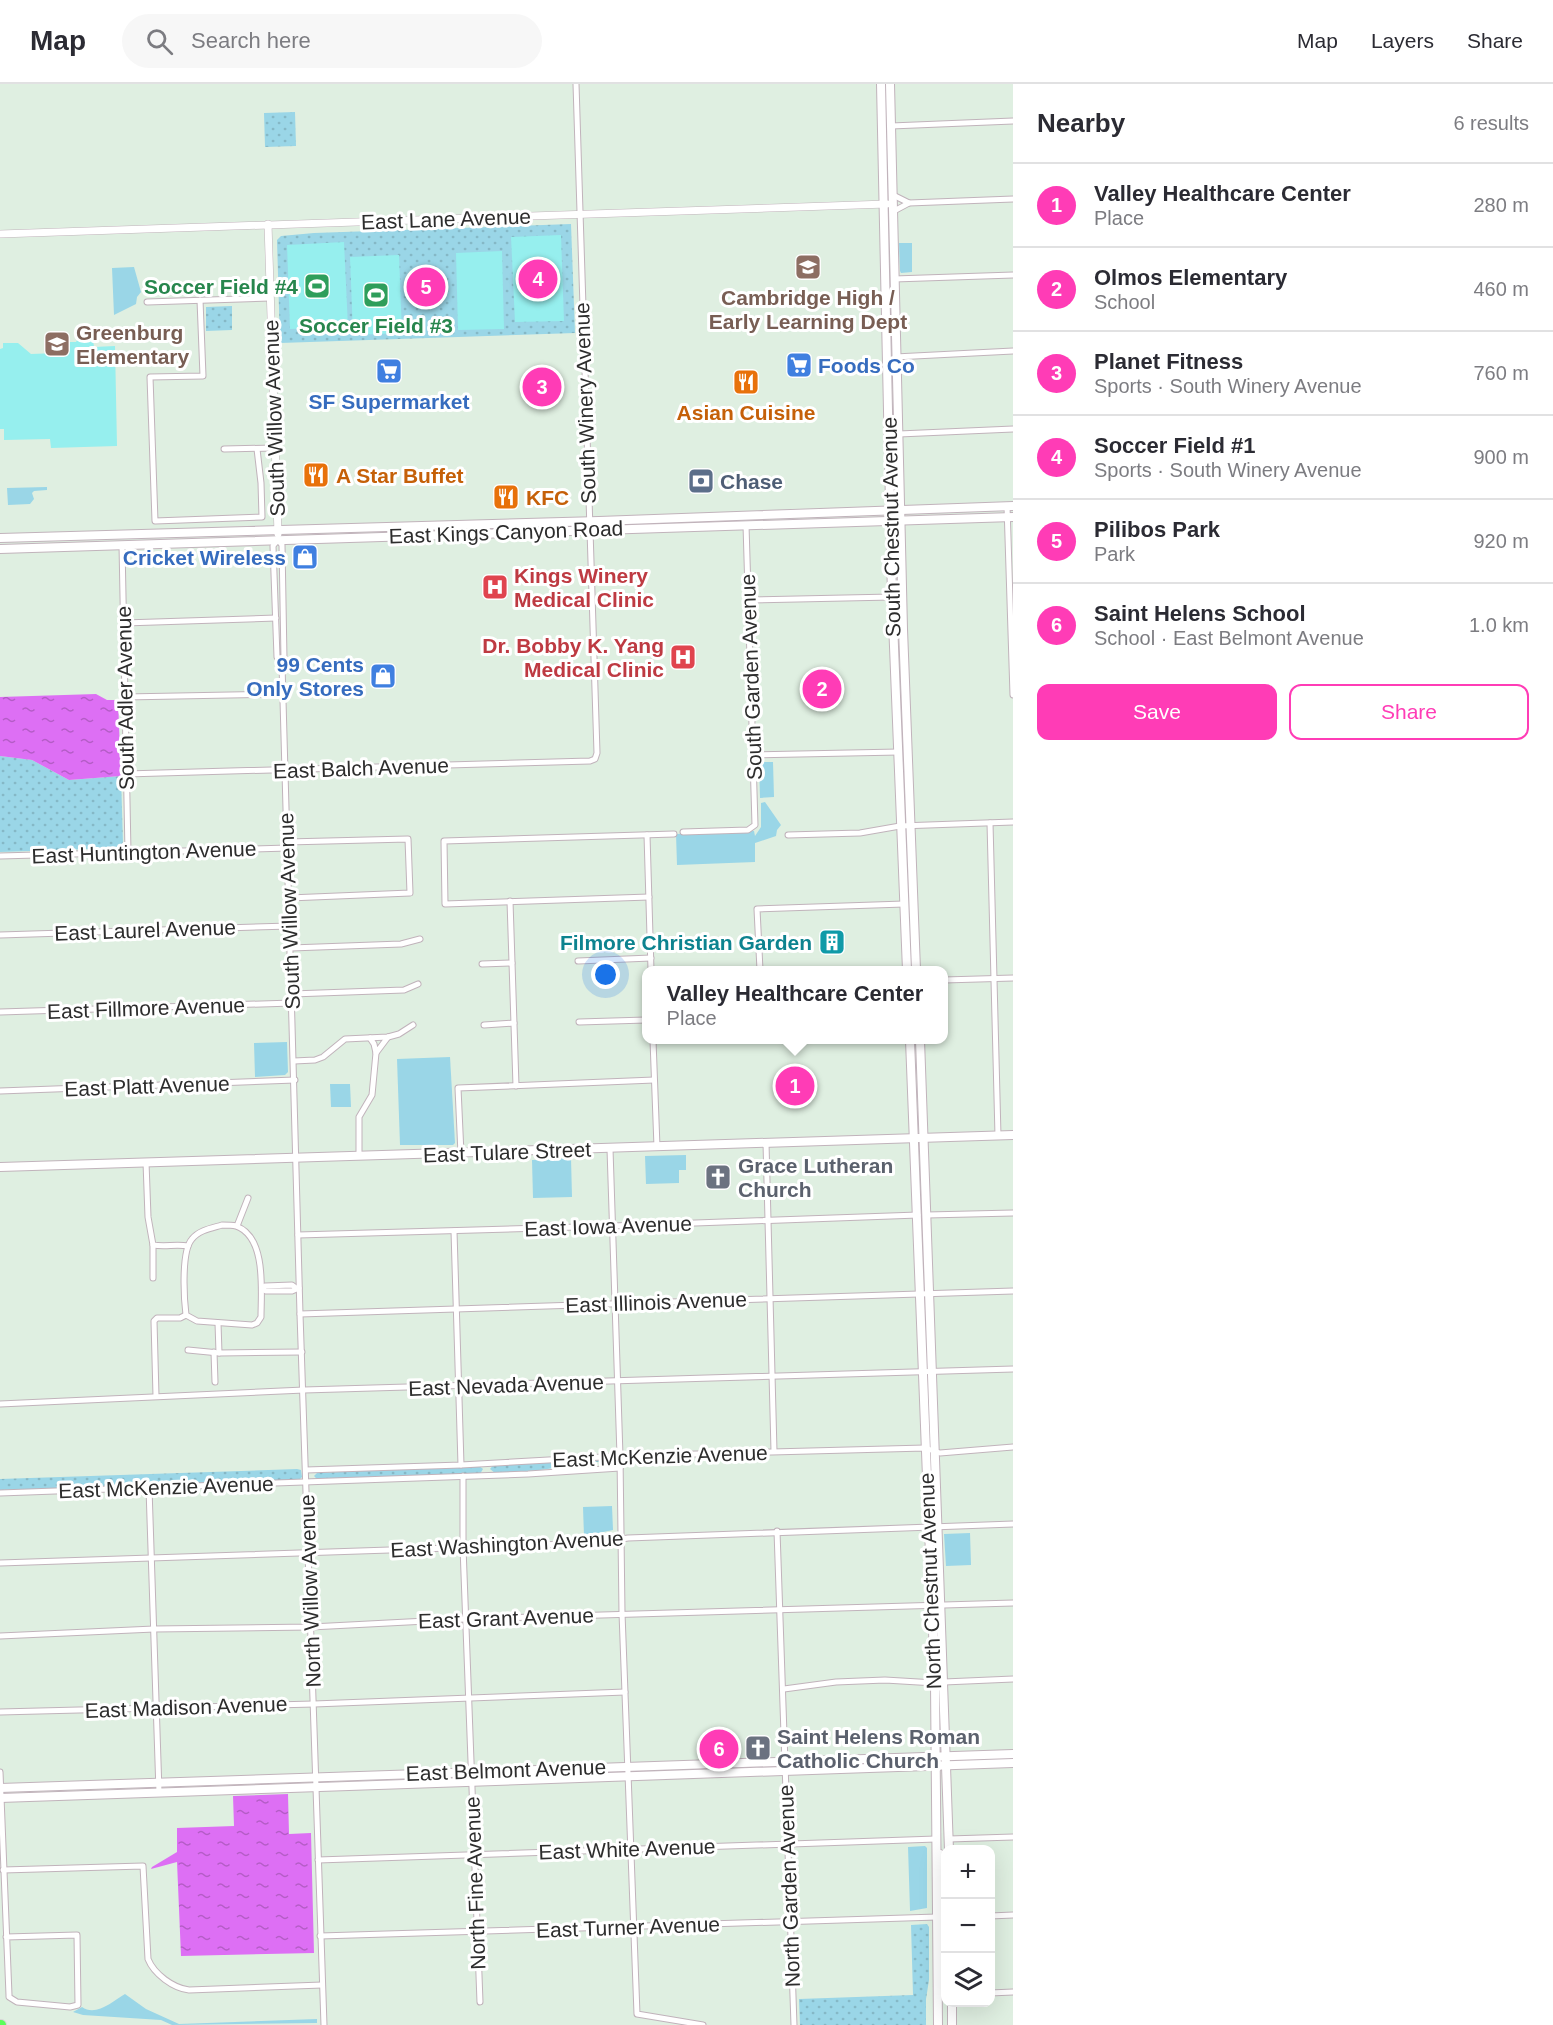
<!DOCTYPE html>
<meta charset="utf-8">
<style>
:root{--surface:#fff;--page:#f7f7f7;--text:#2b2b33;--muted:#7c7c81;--line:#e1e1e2;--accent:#ff3cb6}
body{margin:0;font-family:Arial,sans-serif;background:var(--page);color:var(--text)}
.controls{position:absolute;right:18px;bottom:18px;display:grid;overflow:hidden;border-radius:12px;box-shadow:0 6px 24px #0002}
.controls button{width:54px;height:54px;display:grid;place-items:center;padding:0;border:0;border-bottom:2px solid var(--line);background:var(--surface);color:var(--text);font:30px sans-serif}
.you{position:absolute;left:606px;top:891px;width:21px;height:21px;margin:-15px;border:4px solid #fff;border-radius:50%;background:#1a73e8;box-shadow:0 0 0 9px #1a73e833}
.badge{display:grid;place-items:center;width:39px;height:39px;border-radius:50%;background:var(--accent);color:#fff;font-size:20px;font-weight:700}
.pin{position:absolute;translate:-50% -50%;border:3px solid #fff;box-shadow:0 2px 6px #0006}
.popup{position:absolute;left:642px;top:882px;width:306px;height:78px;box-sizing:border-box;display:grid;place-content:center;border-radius:12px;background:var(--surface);filter:drop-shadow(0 2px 4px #0005);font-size:20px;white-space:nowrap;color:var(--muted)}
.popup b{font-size:22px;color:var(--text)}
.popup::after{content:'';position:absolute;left:50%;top:100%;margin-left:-12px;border:12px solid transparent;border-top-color:var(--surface)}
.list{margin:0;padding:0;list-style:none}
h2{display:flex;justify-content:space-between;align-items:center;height:78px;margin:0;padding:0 24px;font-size:26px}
h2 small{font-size:20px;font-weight:400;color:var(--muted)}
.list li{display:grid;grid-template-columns:39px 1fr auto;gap:18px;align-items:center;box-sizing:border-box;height:84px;padding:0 24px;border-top:2px solid var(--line)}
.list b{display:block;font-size:22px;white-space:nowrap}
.list p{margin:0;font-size:20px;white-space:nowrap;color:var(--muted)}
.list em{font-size:20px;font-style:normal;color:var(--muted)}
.actions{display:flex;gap:12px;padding:18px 24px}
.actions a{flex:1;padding:14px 0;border:2px solid var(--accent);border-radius:12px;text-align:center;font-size:21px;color:var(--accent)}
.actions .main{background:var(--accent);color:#fff}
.icon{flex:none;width:33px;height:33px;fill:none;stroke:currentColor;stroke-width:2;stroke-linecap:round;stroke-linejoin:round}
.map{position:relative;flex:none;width:1013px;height:1941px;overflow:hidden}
header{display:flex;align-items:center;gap:36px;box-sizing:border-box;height:84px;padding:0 30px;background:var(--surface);border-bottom:2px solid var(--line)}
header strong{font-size:28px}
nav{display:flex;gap:33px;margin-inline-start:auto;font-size:21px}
.search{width:420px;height:54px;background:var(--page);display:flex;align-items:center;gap:15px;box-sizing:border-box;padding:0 21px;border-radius:33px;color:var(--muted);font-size:22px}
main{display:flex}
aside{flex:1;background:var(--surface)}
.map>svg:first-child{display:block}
.grass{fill:#9ad6e7}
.park{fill:url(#park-dots)}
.pitch{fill:#96efee}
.water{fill:url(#water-ripples)}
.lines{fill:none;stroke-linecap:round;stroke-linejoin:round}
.minor-casing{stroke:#c1b3bb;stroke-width:7}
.tertiary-casing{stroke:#c1b3bb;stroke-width:8}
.secondary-casing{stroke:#c1b3bb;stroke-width:10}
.motorway-casing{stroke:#d5d5d5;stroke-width:12}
.minor{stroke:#fff;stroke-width:5}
.tertiary{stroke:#fff;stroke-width:7}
.secondary{stroke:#fff;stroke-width:8}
.motorway{stroke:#5bff5a;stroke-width:10}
.labels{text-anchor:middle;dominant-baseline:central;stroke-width:6;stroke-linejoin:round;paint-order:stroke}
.street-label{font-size:21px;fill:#2d2d2d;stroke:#fff}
.leisure-label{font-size:21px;font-weight:bold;fill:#27864d;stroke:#fff;text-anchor:end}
.education-label{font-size:21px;font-weight:bold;fill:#785e54;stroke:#fff}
.shop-label{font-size:21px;font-weight:bold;fill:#366cbe;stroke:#fff;text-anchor:end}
.food-label{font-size:21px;font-weight:bold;fill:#c56008;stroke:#fff;text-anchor:start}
.service-label{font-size:21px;font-weight:bold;fill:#4e5e75;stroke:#fff;text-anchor:start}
.health-label{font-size:21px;font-weight:bold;fill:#be3a42;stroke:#fff;text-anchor:start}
.culture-label{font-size:21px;font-weight:bold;fill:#0d838f;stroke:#fff;text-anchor:end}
.worship-label{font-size:21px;font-weight:bold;fill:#5b616d;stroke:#fff;text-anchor:start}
</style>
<header>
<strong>Map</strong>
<div class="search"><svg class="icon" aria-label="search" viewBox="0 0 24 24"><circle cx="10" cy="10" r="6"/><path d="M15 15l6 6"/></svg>Search here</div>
<nav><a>Map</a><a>Layers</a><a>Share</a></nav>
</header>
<main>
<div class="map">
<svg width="1013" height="1941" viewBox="0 0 1013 1941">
<defs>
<pattern id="park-dots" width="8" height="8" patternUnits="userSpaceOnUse" patternTransform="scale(1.5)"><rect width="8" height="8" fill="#9ad6e7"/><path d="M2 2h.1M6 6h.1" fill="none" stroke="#85b8c6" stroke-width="1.8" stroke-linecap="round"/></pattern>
<pattern id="water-ripples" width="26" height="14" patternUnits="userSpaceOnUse" patternTransform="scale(1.5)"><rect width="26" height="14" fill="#dd6ff4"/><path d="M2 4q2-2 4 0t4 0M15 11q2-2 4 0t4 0" fill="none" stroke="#b45cc6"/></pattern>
</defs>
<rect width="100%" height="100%" fill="#dfefe1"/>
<g class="grass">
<path d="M899 159H912V188L901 189 900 187Z"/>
<path d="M134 183 141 208 137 213 136 220 114 231 112 184Z"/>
<path d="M47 403V406L34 407 32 409 34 415 30 420 8 421 7 404Z"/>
<path d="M759 678H773L774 713 760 714Z"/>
<path d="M765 718 781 741 777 746 776 752 755 759V778L677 781 676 750 754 747 755 752 761 743V719Z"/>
<path d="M287 958 288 988 285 991 255 993 254 959Z"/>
<path d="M450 973 455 1059 453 1061H400L397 975Z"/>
<path d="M330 1000H350L351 1023H331Z"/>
<path d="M686 1071V1086H679V1099L646 1100 645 1072Z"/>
<path d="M571 1074 572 1113 533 1114 532 1076Z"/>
<path d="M612 1422 613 1446 584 1452 583 1423Z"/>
<path d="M970 1449 971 1481 946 1482 944 1450Z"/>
<path d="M925 1762 927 1764V1824L910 1827 908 1763Z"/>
<path d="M125 1910 146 1925 179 1940 317 1935V1939L172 1941 161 1936 83 1931 73 1928 82 1923C96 1933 113 1917 125 1910Z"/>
</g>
<g class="park">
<path d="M295 28 296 62 265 63 264 29Z"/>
<path d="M571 140 575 249 280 259 277 156 281 152 314 149Z"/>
<path d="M232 222V246L206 247V223Z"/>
<path d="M0 672 32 676 69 696 121 692 123 760 120 764 0 768Z"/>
<path d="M611 1376 540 1386 495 1389 490 1385 494 1380Z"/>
<path d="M479 1382 483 1385 480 1390 317 1395 314 1392 317 1389Z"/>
<path d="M297 1385 301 1386 302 1393 299 1396 0 1406V1395Z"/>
<path d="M927 1840 929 1843V1896L926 1915V1941H800L799 1915 913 1911 911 1841Z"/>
</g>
<g class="pitch">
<path d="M561 151 564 237 515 238 511 153Z"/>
<path d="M344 158 348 243 290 245 287 161Z"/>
<path d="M502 167 504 245 458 246 456 169Z"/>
<path d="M399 171 402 249 353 251 350 173Z"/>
<path d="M77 256H93L94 263 115 262 117 362 51 364 50 355 4 356V345H0V265L3 264V259H18L31 270 57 269 67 258H76Z"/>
</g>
<g class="water">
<path d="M96 610 107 616H118L121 692 69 696 32 676 0 672V613Z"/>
<path d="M288 1710 289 1750 311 1749 314 1869 181 1872 177 1778 151 1785 152 1783 177 1768V1744L234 1742 233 1712Z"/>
</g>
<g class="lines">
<defs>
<g id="minor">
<path d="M891 42 1013 37"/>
<path d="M893 111 909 119"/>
<path d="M894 127 909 119 1013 115"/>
<path d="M894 195 1013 191"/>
<path d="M200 216 203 292 150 293 155 437 262 433 261 399 257 365"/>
<path d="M147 218 270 214"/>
<path d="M895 273 1013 267"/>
<path d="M899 350 1013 345"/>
<path d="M224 365 274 364"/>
<path d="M1007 422 1013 611"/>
<path d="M278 455 282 461 284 575 282 580 277 573 273 462Z"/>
<path d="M122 461 128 768"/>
<path d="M748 516 892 513"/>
<path d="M124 539 276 534"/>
<path d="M282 580 300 1230 324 1941"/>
<path d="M125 613 283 610"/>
<path d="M753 671 899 668"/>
<path d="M126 690 590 677 595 675 597 669 576 0"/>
<path d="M990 739 998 1052"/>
<path d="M683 748 748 746 755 741 746 441"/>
<path d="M647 751 651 886"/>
<path d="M788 751 860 749 900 742 1013 738"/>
<path d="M287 758 408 755 410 809 289 814"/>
<path d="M0 772 288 764"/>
<path d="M649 813 445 820 444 757 674 750"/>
<path d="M510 817 516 1002"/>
<path d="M0 851 290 842"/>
<path d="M291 864 401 860 420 855"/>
<path d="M578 877 651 874"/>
<path d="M482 880 512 879"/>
<path d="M760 886 757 825 904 820"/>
<path d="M944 896 1013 894"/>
<path d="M292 910 404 906 418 900"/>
<path d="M0 928 292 919"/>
<path d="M579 938 646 936"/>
<path d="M484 941 514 939"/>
<path d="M370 954 374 960 376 969 388 953"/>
<path d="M653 956 657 1063"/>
<path d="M294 977 315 976 323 973 345 955 388 953 399 950 413 941"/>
<path d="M0 1007 295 996"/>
<path d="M766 1059 774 1367"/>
<path d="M610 1065 620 1372 622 1529 637 1930 703 1941"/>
<path d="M461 1070 458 1004 654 996"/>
<path d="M359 1072V1033L372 1011 376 969"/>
<path d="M146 1078 148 1133 153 1161C165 1163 176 1160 188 1162"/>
<path d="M927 1131 1013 1129"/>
<path d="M222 1141C226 1141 232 1141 236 1142 267 1153 261 1208 261 1233L257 1239 252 1241 197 1237 186 1231C184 1215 181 1167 192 1155 199 1146 212 1144 222 1141Z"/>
<path d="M237 1142 248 1114"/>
<path d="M454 1147 461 1381"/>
<path d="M298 1151 613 1142 918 1131"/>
<path d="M153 1194V1161"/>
<path d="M262 1205 266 1207H292L299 1204"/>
<path d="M262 1205 265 1202 292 1201 296 1204"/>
<path d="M300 1230 1013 1207"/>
<path d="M218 1239 219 1269 302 1268"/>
<path d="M188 1266 219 1269"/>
<path d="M214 1268 215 1298"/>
<path d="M156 1312 154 1237 157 1234H180L186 1231"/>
<path d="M0 1320 304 1306 1013 1285"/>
<path d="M306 1386 461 1381 620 1372 925 1364 940 1369 1013 1363"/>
<path d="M463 1392V1463L480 1918"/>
<path d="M149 1404 159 1708"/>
<path d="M0 1409 528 1390 620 1384"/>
<path d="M777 1447 794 1941"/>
<path d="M0 1479 598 1459 628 1454 1013 1440"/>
<path d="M0 1552 154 1545 311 1543 465 1535 1013 1519"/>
<path d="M944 1598 1013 1595"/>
<path d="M784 1605 836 1598 885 1596 935 1599"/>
<path d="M0 1628 314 1620 625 1608"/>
<path d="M0 1688 9 1911V1913L17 1918 70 1923 78 1921 77 1851 6 1853"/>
<path d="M949 1755 1013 1753"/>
<path d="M318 1776 936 1755"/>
<path d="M3 1786 143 1782 148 1875C154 1890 173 1904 189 1906L322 1901"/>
<path d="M990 1832 1013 1831"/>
<path d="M320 1852 937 1833"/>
<path d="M990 1909 1013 1908"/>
</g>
<g id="tertiary">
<path d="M268 140 278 450"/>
<path d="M0 150 887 120"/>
</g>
<g id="secondary">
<path d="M881 0 892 513 907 886"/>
<path d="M890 0 903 545 916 886"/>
<path d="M0 454 599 437 1013 422"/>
<path d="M0 465 1013 433"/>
<path d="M910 956 935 1599 938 1941"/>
<path d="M920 956 949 1766"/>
<path d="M0 1083 1013 1051"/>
<path d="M0 1704 1013 1670"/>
<path d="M0 1714 1013 1679"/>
<path d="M940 1770C945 1789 938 1812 945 1830"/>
<path d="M952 1918V1941"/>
</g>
<path id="motorway" d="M0 1941H1"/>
</defs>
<use href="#minor" class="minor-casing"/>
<use href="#tertiary" class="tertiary-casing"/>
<use href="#secondary" class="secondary-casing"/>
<use href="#motorway" class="motorway-casing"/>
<use href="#minor" class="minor"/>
<use href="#tertiary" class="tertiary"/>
<use href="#secondary" class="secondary"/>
<use href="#motorway" class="motorway"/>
</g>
<defs>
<symbol id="school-square" viewBox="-11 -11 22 22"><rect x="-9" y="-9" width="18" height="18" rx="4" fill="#8d6e63" stroke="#fff"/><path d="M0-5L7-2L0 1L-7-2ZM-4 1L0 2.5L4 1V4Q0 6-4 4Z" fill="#fff"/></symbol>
<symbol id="stadium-square" viewBox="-11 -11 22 22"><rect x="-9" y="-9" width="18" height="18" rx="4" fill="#2e9e5b" stroke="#fff"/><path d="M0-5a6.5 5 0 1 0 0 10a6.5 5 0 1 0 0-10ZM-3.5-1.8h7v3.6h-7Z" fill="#fff"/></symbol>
<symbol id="supermarket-square" viewBox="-11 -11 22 22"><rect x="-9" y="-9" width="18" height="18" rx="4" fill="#3f7fe0" stroke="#fff"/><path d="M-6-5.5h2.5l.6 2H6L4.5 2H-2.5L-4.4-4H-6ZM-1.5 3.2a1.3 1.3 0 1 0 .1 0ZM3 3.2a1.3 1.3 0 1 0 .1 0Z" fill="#fff"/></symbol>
<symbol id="restaurant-square" viewBox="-11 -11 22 22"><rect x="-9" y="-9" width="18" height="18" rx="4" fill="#e8710a" stroke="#fff"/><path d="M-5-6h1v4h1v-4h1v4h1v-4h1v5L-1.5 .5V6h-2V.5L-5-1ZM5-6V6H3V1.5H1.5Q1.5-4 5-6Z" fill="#fff"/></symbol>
<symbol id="bank-square" viewBox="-11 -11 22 22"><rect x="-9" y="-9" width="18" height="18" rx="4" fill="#5c6f8a" stroke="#fff"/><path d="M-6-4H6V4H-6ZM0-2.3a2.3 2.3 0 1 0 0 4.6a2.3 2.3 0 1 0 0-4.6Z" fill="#fff"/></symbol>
<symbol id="shop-square" viewBox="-11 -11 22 22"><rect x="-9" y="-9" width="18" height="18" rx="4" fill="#3f7fe0" stroke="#fff"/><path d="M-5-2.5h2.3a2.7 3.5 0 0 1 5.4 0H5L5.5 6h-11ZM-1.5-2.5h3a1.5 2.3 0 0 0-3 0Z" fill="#fff"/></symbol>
<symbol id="hospital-square" viewBox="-11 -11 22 22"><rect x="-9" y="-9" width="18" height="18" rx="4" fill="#e0444e" stroke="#fff"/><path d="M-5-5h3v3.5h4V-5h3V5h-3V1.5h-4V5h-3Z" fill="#fff"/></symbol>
<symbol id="building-square" viewBox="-11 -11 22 22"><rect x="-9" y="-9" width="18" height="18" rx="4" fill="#0f9aa8" stroke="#fff"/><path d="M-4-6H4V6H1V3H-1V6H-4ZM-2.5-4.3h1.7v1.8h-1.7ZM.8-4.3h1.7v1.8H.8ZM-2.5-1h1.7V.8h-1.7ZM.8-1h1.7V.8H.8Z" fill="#fff"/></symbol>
<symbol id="church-square" viewBox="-11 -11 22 22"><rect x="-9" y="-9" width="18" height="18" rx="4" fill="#6b7280" stroke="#fff"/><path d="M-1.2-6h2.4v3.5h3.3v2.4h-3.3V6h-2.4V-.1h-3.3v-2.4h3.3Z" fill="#fff"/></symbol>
</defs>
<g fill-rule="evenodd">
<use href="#school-square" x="793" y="168" width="30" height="30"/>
<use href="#stadium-square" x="302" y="187" width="30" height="30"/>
<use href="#stadium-square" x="361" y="196" width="30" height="30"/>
<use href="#school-square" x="42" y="245" width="30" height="30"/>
<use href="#supermarket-square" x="784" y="266" width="30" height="30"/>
<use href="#supermarket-square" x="374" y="272" width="30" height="30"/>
<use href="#restaurant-square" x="731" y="283" width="30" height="30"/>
<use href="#restaurant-square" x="301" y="376" width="30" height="30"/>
<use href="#bank-square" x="686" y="382" width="30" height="30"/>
<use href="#restaurant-square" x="491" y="398" width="30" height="30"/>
<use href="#shop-square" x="290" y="458" width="30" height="30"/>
<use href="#hospital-square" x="480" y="488" width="30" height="30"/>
<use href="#hospital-square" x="668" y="558" width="30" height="30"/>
<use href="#shop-square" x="368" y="577" width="30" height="30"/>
<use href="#building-square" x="817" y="843" width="30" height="30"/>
<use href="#church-square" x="703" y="1078" width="30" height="30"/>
<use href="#church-square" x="743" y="1649" width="30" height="30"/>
</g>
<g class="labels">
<g class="street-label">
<text transform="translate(446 135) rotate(-2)">East Lane Avenue</text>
<text transform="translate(585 319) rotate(-92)">South Winery Avenue</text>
<text transform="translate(274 334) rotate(-92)">South Willow Avenue</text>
<text transform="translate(891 443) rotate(-91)">South Chestnut Avenue</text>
<text transform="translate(506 448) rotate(-2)">East Kings Canyon Road</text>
<text transform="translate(751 593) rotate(-92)">South Garden Avenue</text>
<text transform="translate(125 614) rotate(-91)">South Adler Avenue</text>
<text transform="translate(361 684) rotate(-2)">East Balch Avenue</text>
<text transform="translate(144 768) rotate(-2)">East Huntington Avenue</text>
<text transform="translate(289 827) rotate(-92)">South Willow Avenue</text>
<text transform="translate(145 846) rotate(-2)">East Laurel Avenue</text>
<text transform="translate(146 924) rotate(-2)">East Fillmore Avenue</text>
<text transform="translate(147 1002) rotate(-2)">East Platt Avenue</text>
<text transform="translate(507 1068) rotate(-2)">East Tulare Street</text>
<text transform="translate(608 1142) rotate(-2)">East Iowa Avenue</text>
<text transform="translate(656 1218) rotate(-2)">East Illinois Avenue</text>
<text transform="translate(506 1301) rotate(-2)">East Nevada Avenue</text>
<text transform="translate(660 1372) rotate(-2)">East McKenzie Avenue</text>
<text transform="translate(166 1403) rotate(-2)">East McKenzie Avenue</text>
<text transform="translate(507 1460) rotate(-3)">East Washington Avenue</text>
<text transform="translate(930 1497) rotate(-92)">North Chestnut Avenue</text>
<text transform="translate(310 1507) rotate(-92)">North Willow Avenue</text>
<text transform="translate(506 1534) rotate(-2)">East Grant Avenue</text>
<text transform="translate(186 1623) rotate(-2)">East Madison Avenue</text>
<text transform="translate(506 1686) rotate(-2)">East Belmont Avenue</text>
<text transform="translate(627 1765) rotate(-2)">East White Avenue</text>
<text transform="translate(475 1799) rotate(-92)">North Fine Avenue</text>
<text transform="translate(789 1802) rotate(-92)">North Garden Avenue</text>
<text transform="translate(628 1843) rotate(-2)">East Turner Avenue</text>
</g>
<g class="leisure-label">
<text x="298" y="202">Soccer Field #4</text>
<text x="376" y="241" text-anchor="middle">Soccer Field #3</text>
</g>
<g class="education-label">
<text x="808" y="213">Cambridge High /<tspan x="808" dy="24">Early Learning Dept</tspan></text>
<text x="76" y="248" text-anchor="start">Greenburg<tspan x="76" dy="24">Elementary</tspan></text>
</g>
<g class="shop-label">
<text x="818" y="281" text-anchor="start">Foods Co</text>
<text x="389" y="317" text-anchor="middle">SF Supermarket</text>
<text x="286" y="473">Cricket Wireless</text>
<text x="364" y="580">99 Cents<tspan x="364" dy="24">Only Stores</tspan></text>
</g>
<g class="food-label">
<text x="746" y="328" text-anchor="middle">Asian Cuisine</text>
<text x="336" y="391">A Star Buffet</text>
<text x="526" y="413">KFC</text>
</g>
<g class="service-label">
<text x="720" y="397">Chase</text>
</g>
<g class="health-label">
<text x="514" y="491">Kings Winery<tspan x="514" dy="24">Medical Clinic</tspan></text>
<text x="664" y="561" text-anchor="end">Dr. Bobby K. Yang<tspan x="664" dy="24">Medical Clinic</tspan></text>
</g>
<g class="culture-label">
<text x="812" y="858">Filmore Christian Garden</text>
</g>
<g class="worship-label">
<text x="738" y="1081">Grace Lutheran<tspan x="738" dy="24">Church</tspan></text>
<text x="777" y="1652">Saint Helens Roman<tspan x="777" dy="24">Catholic Church</tspan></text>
</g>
</g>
</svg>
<div class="controls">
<button>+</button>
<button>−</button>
<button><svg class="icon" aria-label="layers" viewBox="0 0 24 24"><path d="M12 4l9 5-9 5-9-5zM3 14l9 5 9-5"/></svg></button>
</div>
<div class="you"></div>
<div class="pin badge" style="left:795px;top:1002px">1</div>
<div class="popup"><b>Valley Healthcare Center</b>Place</div>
<div class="pin badge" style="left:822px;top:605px">2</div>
<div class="pin badge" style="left:542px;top:303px">3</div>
<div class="pin badge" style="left:538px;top:195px">4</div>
<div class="pin badge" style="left:426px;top:203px">5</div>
<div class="pin badge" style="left:719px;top:1665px">6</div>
</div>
<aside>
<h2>Nearby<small>6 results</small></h2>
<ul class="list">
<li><span class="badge">1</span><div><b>Valley Healthcare Center</b><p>Place</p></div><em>280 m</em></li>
<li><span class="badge">2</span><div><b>Olmos Elementary</b><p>School</p></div><em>460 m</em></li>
<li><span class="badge">3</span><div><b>Planet Fitness</b><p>Sports · South Winery Avenue</p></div><em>760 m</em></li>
<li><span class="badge">4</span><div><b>Soccer Field #1</b><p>Sports · South Winery Avenue</p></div><em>900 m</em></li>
<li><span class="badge">5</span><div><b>Pilibos Park</b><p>Park</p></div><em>920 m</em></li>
<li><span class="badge">6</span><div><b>Saint Helens School</b><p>School · East Belmont Avenue</p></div><em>1.0 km</em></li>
</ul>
<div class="actions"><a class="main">Save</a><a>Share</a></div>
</aside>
</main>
